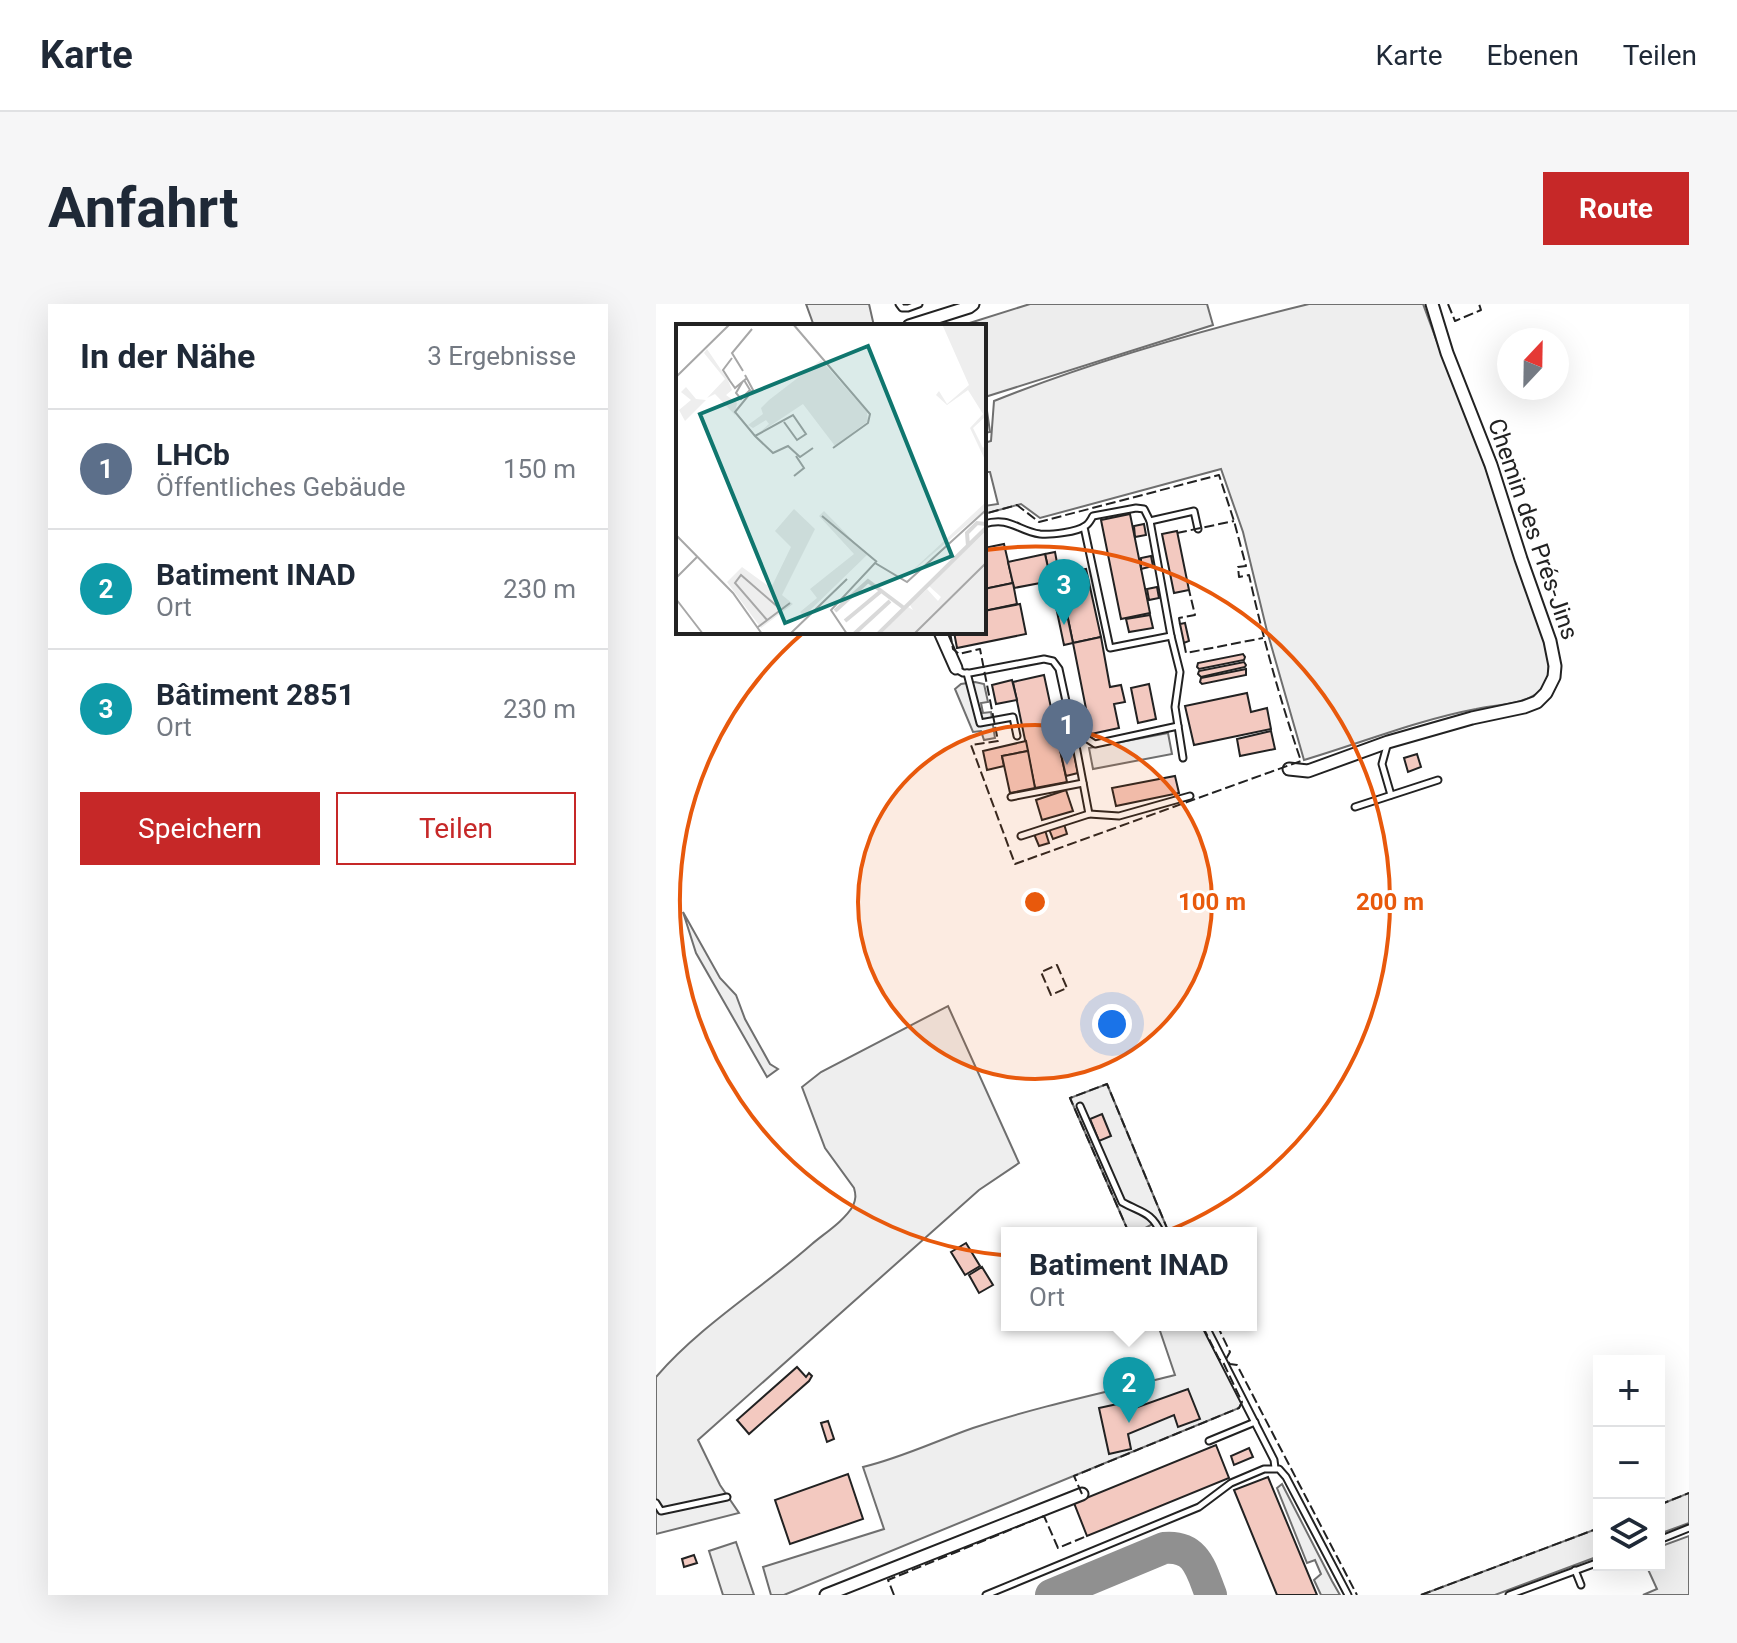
<!DOCTYPE html>
<html lang="de">
<meta charset="utf-8">
<style>
:root{--surface:#fff;--page:#f6f6f7;--text:#1f2937;--muted:#747a83;--line:#e0e1e3;--accent:#c62828}
body{margin:0;font-family:Roboto,sans-serif;background:var(--page);color:var(--text)}
.controls{position:absolute;right:24px;bottom:24px;display:grid;overflow:hidden;border-radius:0px;box-shadow:0 8px 32px #0002}
.controls button{width:72px;height:72px;display:grid;place-items:center;padding:0;border:0;border-bottom:2px solid var(--line);background:var(--surface);color:var(--text);font:40px sans-serif}
.compass{position:absolute;left:841px;top:24px;width:72px;height:72px;border-radius:50%;background:var(--surface);box-shadow:0 8px 32px #0002;rotate:22deg}
.you{position:absolute;left:456px;top:720px;width:28px;height:28px;margin:-20px;border:6px solid #fff;border-radius:50%;background:#1a73e8;box-shadow:0 0 0 12px #1a73e833}
.badge{display:grid;place-items:center;width:52px;height:52px;border-radius:50%;background:var(--accent);color:#fff;font-size:26px;font-weight:700}
.pin{position:absolute;translate:-50% -66px;filter:drop-shadow(0 2px 4px #0008)}
.pin::after{content:'';position:absolute;top:42px;width:28px;height:24px;background:inherit;clip-path:polygon(0 0,100% 0,50% 100%)}
.popup{position:absolute;left:345px;top:923px;width:256px;height:104px;box-sizing:border-box;display:grid;place-content:center;border-radius:0px;background:var(--surface);filter:drop-shadow(0 2px 6px #0005);font-size:26px;white-space:nowrap;color:var(--muted)}
.popup b{font-size:30px;color:var(--text)}
.popup::after{content:'';position:absolute;left:50%;top:100%;margin-left:-16px;border:16px solid transparent;border-top-color:var(--surface)}
.list{margin:0;padding:0;list-style:none}
h2{display:flex;justify-content:space-between;align-items:center;height:104px;margin:0;padding:0 32px;font-size:34px}
h2 small{font-size:26px;font-weight:400;color:var(--muted)}
.list li{display:grid;grid-template-columns:52px 1fr auto;gap:24px;align-items:center;box-sizing:border-box;height:120px;padding:0 32px;border-top:2px solid var(--line)}
.list b{display:block;font-size:30px;white-space:nowrap}
.list p{margin:0;font-size:26px;white-space:nowrap;color:var(--muted)}
.list em{font-size:26px;font-style:normal;color:var(--muted)}
.actions{display:flex;gap:16px;padding:24px 32px}
.actions a{flex:1;padding:18px 0;border:2px solid var(--accent);border-radius:0px;text-align:center;font-size:28px;color:var(--accent)}
.actions .main{background:var(--accent);color:#fff}
.icon{flex:none;width:44px;height:44px;fill:none;stroke:currentColor;stroke-width:2;stroke-linecap:round;stroke-linejoin:round}
.map{position:relative;flex:none;width:1033px;height:1291px;overflow:hidden;border-radius:0px}
header{display:flex;align-items:center;gap:48px;box-sizing:border-box;height:112px;padding:0 40px;background:var(--surface);border-bottom:2px solid var(--line)}
header strong{font-size:38px}
nav{display:flex;gap:44px;margin-inline-start:auto;font-size:28px}
.intro{display:flex;align-items:center;justify-content:space-between;box-sizing:border-box;height:192px;padding:0 48px}
h1{margin:0;font-size:56px}
.button{padding:20px 36px;border-radius:0px;background:var(--accent);color:#fff;font-size:28px;font-weight:700}
main{display:flex;gap:48px;padding:0 48px}
aside{flex:1;background:var(--surface);border-radius:0px;box-shadow:0 8px 32px #0002}
.map>svg:first-child{display:block}
.green{fill:#eee;stroke:#6f6f6f;stroke-width:2}
.parking{fill:#ededed;stroke:#6f6f6f;stroke-width:2}
.lines{fill:none;stroke-linecap:round;stroke-linejoin:round}
.taxiway{stroke:#909090;stroke-width:32}
.building{fill:#f3c9c0;stroke:#222;stroke-width:2}
.service-casing{stroke:#222;stroke-width:9}
.minor-casing{stroke:#222;stroke-width:15}
.service{stroke:#fff;stroke-width:5}
.minor{stroke:#fff;stroke-width:11}
.fence{stroke:#222;stroke-width:2;stroke-dasharray:10 4;stroke-linecap:butt}
.ring{fill:none;stroke:#e8590c;stroke-width:4}
.labels{text-anchor:middle;dominant-baseline:central;stroke-width:6;stroke-linejoin:round;paint-order:stroke}
.street-label{font-size:24px;fill:#222;stroke:#fff}
.inset-river{fill:none;stroke:#d9d9d9;stroke-width:4}
.inset-road{fill:none;stroke:#a7a7a7;stroke-width:2}
.view{fill:#0f766e;fill-opacity:0.15;stroke:#0f766e;stroke-width:4}
.inset-edge{fill:none;stroke:#222;stroke-width:4}
.centre{fill:#e8590c;stroke:#fff;stroke-width:4}
.ring-label{font-size:24px;text-anchor:middle;font-weight:bold;fill:#e8590c;stroke:#fff;stroke-width:6;stroke-linejoin:round;paint-order:stroke}
</style>
<header>
<strong>Karte</strong>
<nav><a>Karte</a><a>Ebenen</a><a>Teilen</a></nav>
</header>
<div class="intro"><h1>Anfahrt</h1><a class="button">Route</a></div>
<main>
<aside>
<h2>In der Nähe<small>3 Ergebnisse</small></h2>
<ul class="list">
<li><span class="badge" style="background:#5c6f8a">1</span><div><b>LHCb</b><p>Öffentliches Gebäude</p></div><em>150 m</em></li>
<li><span class="badge" style="background:#0f9aa8">2</span><div><b>Batiment INAD</b><p>Ort</p></div><em>230 m</em></li>
<li><span class="badge" style="background:#0f9aa8">3</span><div><b>Bâtiment 2851</b><p>Ort</p></div><em>230 m</em></li>
</ul>
<div class="actions"><a class="main">Speichern</a><a>Teilen</a></div>
</aside>
<div class="map">
<svg width="1033" height="1291" viewBox="0 0 1033 1291">
<rect width="100%" height="100%" fill="#fff"/>
<g class="green">
<path d="M150 0H213L218 22H158Z"/>
<path d="M653 0H767L794 73 815 121 891 345C893 358 895 375 885 386 873 400 838 401 820 405 762 416 705 439 648 456L611 327 587 228 565 165 384 214 365 200 328 210V202L342 200 334 168H328V139L335 137 338 97C440 56 546 26 653 0Z"/>
<path d="M27 608 64 674 80 691 89 715 114 760 122 765 111 773 40 649Z"/>
<path d="M292 702 363 859 323 886 42 1136 64 1181 83 1209 0 1230V1073C45 1021 105 985 156 940 169 929 188 917 197 902 200 895 200 891 198 884L169 844 146 783 165 768Z"/>
<path d="M451 780 513 929H508L502 917 480 929H473L414 794Z"/>
<path d="M502 1021H546L563 1055 567 1058 586 1098 583 1104 128 1291H115L107 1263 228 1225 207 1163C245 1154 280 1137 317 1124 383 1102 451 1088 519 1071Z"/>
<path d="M626 1180 676 1277 684 1291H665L658 1276 665 1270 659 1256 651 1259 621 1184Z"/>
<path d="M1033 1189V1219L1003 1230V1201Z"/>
<path d="M943 1224V1252L839 1291H765Z"/>
<path d="M1033 1232V1291H987L1001 1285 990 1261H1003V1243Z"/>
<path d="M80 1238 98 1291H67L53 1247Z"/>
</g>
<g class="parking">
<path d="M374 0H551L557 21 329 93 334 128 328 129V22H304Z"/>
<path d="M319 378 328 380 332 398 325 399 327 409 335 408 339 434 328 436 325 427 317 428 299 385 305 380Z"/>
<path d="M512 429 516 450 437 465 433 444Z"/>
</g>
<g class="lines">
<path class="taxiway" d="M395 1291 508 1244C541 1241 545 1266 555 1291"/>
</g>
<g class="building">
<path d="M474 210 494 309 465 315 445 216Z"/>
<path d="M488 220 490 231 479 233 478 222Z"/>
<path d="M521 227 533 286 518 289 506 230Z"/>
<path d="M348 240 357 279 328 285V244Z"/>
<path d="M399 248 404 275 395 277 389 250Z"/>
<path d="M389 250 395 277 358 284 352 258Z"/>
<path d="M495 252 497 262 485 265V254Z"/>
<path d="M430 265 445 333 417 339 403 270Z"/>
<path d="M357 279 361 300 328 307V285Z"/>
<path d="M501 283 503 294 493 296 491 285Z"/>
<path d="M364 300 370 330 301 344 298 328H328V307Z"/>
<path d="M409 301 417 339 408 341 400 303Z"/>
<path d="M494 311 497 324 473 328 470 315Z"/>
<path d="M529 319 533 337 528 339 524 320Z"/>
<path d="M445 333 454 383 465 381 469 398 458 400 463 424 435 430 417 339Z"/>
<path d="M587 350 589 353 588 356 543 365 541 363 542 359Z"/>
<path d="M588 358 590 361 589 363 545 373 542 370 543 367Z"/>
<path d="M590 365V371L546 380 544 378 545 374Z"/>
<path d="M388 371 411 478 379 484 357 378Z"/>
<path d="M356 376 361 396 340 400 336 381Z"/>
<path d="M493 380 500 415 482 419 475 384Z"/>
<path d="M591 389 595 408 611 404 615 425 538 441 529 402Z"/>
<path d="M411 417 422 469 410 472 398 420Z"/>
<path d="M615 427 619 445 584 452 581 435Z"/>
<path d="M370 437 372 447 346 452 348 462 331 466 327 447Z"/>
<path d="M372 447 379 484 354 489 346 452Z"/>
<path d="M761 450 765 463 752 468 748 454Z"/>
<path d="M519 472 523 489 460 502 456 484Z"/>
<path d="M410 486 417 507 386 516 380 496Z"/>
<path d="M408 520 411 530 397 535 393 525Z"/>
<path d="M389 526 393 539 383 542 378 530Z"/>
<path d="M446 810 455 832 443 837 434 815Z"/>
<path d="M310 939 324 962 309 971 295 948Z"/>
<path d="M326 963 337 981 323 989 313 971Z"/>
<path d="M141 1063 150 1073 153 1069 156 1072 153 1077 93 1130 81 1116Z"/>
<path d="M532 1085 544 1115 522 1123 518 1111 472 1130 475 1145 453 1150 443 1104 466 1099 468 1108Z"/>
<path d="M172 1117 178 1135 171 1138 165 1119Z"/>
<path d="M560 1141 573 1174 431 1232 418 1199Z"/>
<path d="M593 1144 597 1153 578 1161 575 1152Z"/>
<path d="M192 1170 207 1215 134 1240 119 1196Z"/>
<path d="M612 1173 661 1291H621L578 1186Z"/>
<path d="M38 1251 41 1259 28 1263 26 1255Z"/>
</g>
<g class="lines">
<defs>
<g id="service">
<path d="M243 0 246 4H252L263 0"/>
<path d="M494 217 538 207 542 225"/>
<path d="M328 220C354 212 362 227 384 230 394 231 422 228 429 222 433 220 435 215 437 212L480 204 488 205 494 217 515 332 454 344 428 223"/>
<path d="M515 332 524 368 519 403 527 454"/>
<path d="M300 365 307 369H314L388 355 397 357 403 365 416 425 439 440 522 422"/>
<path d="M311 369 324 419 357 413 361 432"/>
<path d="M732 438 726 460 735 491"/>
<path d="M355 493 427 479"/>
<path d="M699 503 782 476"/>
<path d="M433 510 463 512 534 492"/>
<path d="M365 532 433 510 417 426"/>
<path d="M424 802 466 898C485 909 495 907 505 929"/>
<path d="M549 1021 618 1156 619 1164"/>
<path d="M553 1137 599 1118"/>
<path d="M0 1199 5 1207 71 1193"/>
<path d="M1003 1236 1033 1224"/>
<path d="M919 1266 925 1281"/>
<path d="M330 1291 543 1203 575 1179 608 1165H623L630 1173 692 1291"/>
<path d="M853 1291 943 1258"/>
</g>
<g id="minor">
<path d="M253 22 313 3 317 0"/>
<path d="M284 328 300 364"/>
<path d="M633 465 652 467 732 438 816 414 868 403 881 398 890 389 898 373 899 362 894 337 865 255 835 161 791 49 776 0"/>
<path d="M170 1291 426 1190"/>
</g>
</defs>
<use href="#service" class="service-casing"/>
<use href="#minor" class="minor-casing"/>
<use href="#service" class="service"/>
<use href="#minor" class="minor"/>
<g class="fence">
<path d="M792 0 799 17 825 6 823 0"/>
<path d="M521 229 578 217"/>
<path d="M524 320 523 314 539 311 533 286"/>
<path d="M294 328 297 345 303 350 324 345 342 437 315 441 359 560 645 457C624 396 607 334 593 271L583 273 582 263 590 262 578 217 563 171 383 218 361 201 328 210"/>
<path d="M528 339 530 349 607 334"/>
<path d="M401 661 411 684 395 691 385 668Z"/>
<path d="M473 929 414 794 451 780 513 929"/>
<path d="M561 1021 574 1048 570 1055 574 1060 581 1061 701 1291"/>
<path d="M426 1190 418 1172 583 1104 586 1098 567 1058 563 1055 546 1021"/>
<path d="M1003 1201 1033 1189"/>
<path d="M238 1291 232 1276 388 1212 402 1244 431 1232"/>
<path d="M765 1291 943 1224"/>
</g>
</g>
<circle cx="379" cy="598" r="177" fill="#e8590c" fill-opacity=".12"/>
<g class="ring">
<circle cx="379" cy="598" r="177"/>
<path d="M330 246A355 355 0 1 1 148 328"/>
</g>
<g class="labels">
<g class="street-label">
<text transform="translate(877 225) rotate(71)">Chemin des Prés-Jins</text>
</g>
</g>
<g transform="translate(20 20)">
<rect width="310" height="310" fill="#fff"/>
<path d="M266 0H310V92L297 104 307 124 310 120V138L294 104 307 90 292 66 271 81 260 71 263 67 271 80 293 61ZM31 25 52 56 56 66 50 71 61 79 59 91 39 70 31 74 49 55 28 29ZM145 36 191 88 192 97 159 122 127 80 82 110 93 100 90 96 77 104 72 101 87 90 85 84 93 76ZM10 63 20 75 30 76 9 97 3 86 15 76 5 68ZM310 178V185L226 256ZM118 185 139 205 106 271 117 280 85 304 51 258 66 243 95 264 115 223 99 207ZM148 187 191 231 128 292 124 288 141 274 134 265 178 230 143 192ZM310 207V310H205L232 283 237 286 234 281 251 265 262 277 265 273 253 262Z" fill="#eee"/>
<path class="inset-river" d="M292 222 291 209 301 199 310 200M159 287 192 257 228 284M169 297 204 268M178 310 214 277M202 310 310 204"/>
<path class="inset-road" d="M117 0 194 90 192 99 157 124M56 34 47 46 54 57 59 64 71 54M67 47 56 29 76 5M69 51 77 66 59 88 79 112 97 129 112 122 124 133 137 124M0 53 54 0M67 57 60 69 65 75 74 66 68 56M79 112 117 91 130 110 121 116 108 98M118 152 128 144 120 132M146 192 201 238M0 211 57 269 86 310M0 254 22 232M0 275 27 310M91 296 59 259 65 251 103 284M82 303 114 279M114 310 171 255M171 310 155 286 199 239 231 258 310 186M238 310 310 239"/>
<path class="view" d="M192 22 276 232 109 299 24 90Z"/>
<rect width="310" height="310" class="inset-edge"/>
</g>
<circle cx="379" cy="598" r="12" class="centre"/>
<g class="ring-label">
<text x="556" y="606">100 m</text>
<text x="734" y="606">200 m</text>
</g>
</svg>
<div class="controls">
<button>+</button>
<button>−</button>
<button><svg class="icon" aria-label="layers" viewBox="0 0 24 24"><path d="M12 4l9 5-9 5-9-5zM3 14l9 5 9-5"/></svg></button>
</div>
<svg class="compass" viewBox="-18 -18 36 36"><path d="M0-13l5 13h-10z" fill="#e53935"/><path d="M0 13l5-13h-10z" fill="#747a83"/></svg>
<div class="you"></div>
<div class="pin badge" style="left:411px;top:461px;background:#5c6f8a">1</div>
<div class="pin badge" style="left:473px;top:1119px;background:#0f9aa8">2</div>
<div class="popup"><b>Batiment INAD</b>Ort</div>
<div class="pin badge" style="left:408px;top:321px;background:#0f9aa8">3</div>
</div>
</main>
